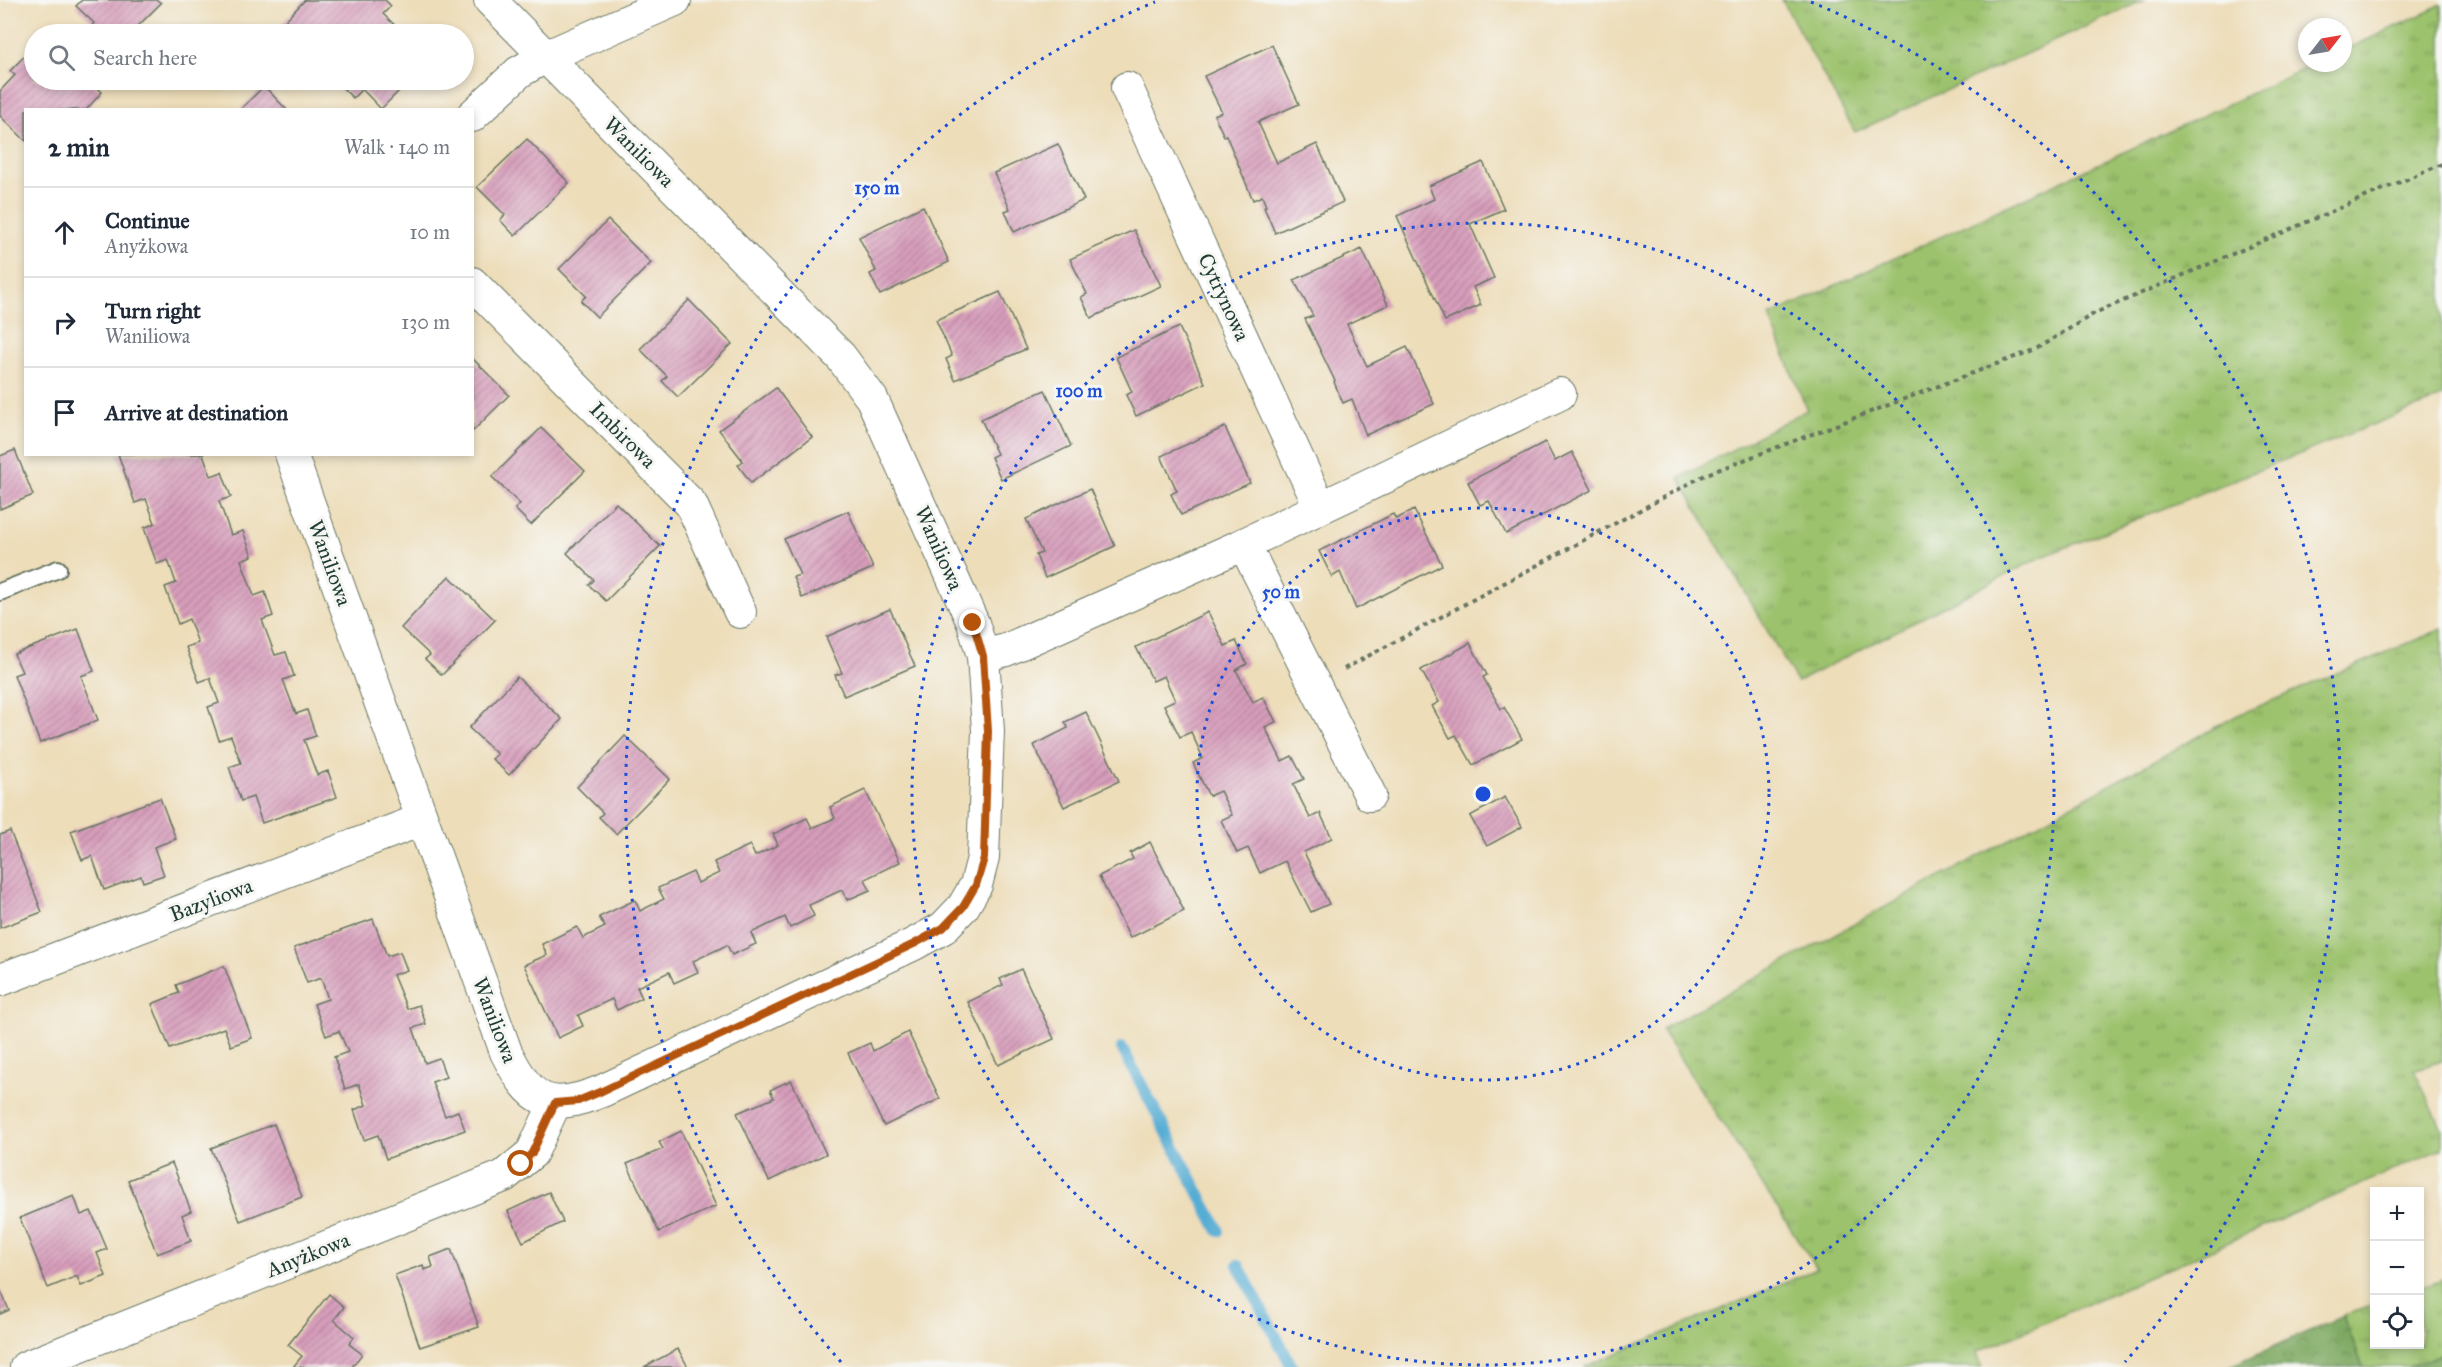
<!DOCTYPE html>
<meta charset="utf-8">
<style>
:root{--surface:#fff;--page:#f6f6f7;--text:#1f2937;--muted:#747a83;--line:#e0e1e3}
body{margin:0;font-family:"IM FELL Great Primer",serif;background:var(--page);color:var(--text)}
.controls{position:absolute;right:18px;bottom:18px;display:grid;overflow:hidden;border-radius:0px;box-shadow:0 3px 9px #0003}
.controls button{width:54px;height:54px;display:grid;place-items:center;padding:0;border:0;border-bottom:2px solid var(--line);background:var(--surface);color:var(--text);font:30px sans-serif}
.compass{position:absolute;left:2298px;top:18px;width:54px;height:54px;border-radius:50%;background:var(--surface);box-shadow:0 3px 9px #0003;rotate:59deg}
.stop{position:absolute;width:18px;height:18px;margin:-14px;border:4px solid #b45309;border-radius:50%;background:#fff}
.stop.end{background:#b45309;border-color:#fff;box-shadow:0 2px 6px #0008}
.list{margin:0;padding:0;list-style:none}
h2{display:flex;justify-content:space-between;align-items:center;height:78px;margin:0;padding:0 24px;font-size:26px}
h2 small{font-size:20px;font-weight:400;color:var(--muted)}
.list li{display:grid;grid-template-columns:39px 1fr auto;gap:18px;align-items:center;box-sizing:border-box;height:90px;padding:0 24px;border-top:2px solid var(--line)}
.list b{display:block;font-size:22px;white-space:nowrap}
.list p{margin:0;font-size:20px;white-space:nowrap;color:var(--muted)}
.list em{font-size:20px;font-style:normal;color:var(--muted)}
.icon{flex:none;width:33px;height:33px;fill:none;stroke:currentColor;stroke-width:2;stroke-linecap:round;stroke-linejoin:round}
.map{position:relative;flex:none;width:2442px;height:1367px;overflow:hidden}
.search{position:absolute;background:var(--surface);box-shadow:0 3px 9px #0003;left:24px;top:24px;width:450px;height:66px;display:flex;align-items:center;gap:15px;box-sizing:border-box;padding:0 21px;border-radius:33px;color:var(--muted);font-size:22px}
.panel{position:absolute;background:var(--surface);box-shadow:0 3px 9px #0003;left:24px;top:108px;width:450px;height:348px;border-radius:0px}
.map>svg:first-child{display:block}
.grass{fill:url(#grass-tufts);stroke:#5e8050;stroke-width:1.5}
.forest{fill:url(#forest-crowns);stroke:#4e724a;stroke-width:1.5}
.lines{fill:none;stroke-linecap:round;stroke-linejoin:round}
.stream{stroke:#57add4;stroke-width:12}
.building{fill:url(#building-hatch)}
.service-casing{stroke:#677563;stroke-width:20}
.minor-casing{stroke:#677563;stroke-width:34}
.path{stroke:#677563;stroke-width:4;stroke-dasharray:4.5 4.5;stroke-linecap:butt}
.service{stroke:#fff;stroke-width:16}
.minor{stroke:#fff;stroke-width:32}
.route{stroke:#b45309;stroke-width:8}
.ring{fill:none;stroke:#1d4ed8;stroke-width:3;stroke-dasharray:3 6}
.labels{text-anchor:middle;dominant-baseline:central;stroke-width:6;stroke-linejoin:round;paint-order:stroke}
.street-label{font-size:21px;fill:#1f3d34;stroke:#f6f6f2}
.centre{fill:#1d4ed8;stroke:#f6f6f2;stroke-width:3}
.ring-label{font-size:18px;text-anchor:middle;font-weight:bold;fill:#1d4ed8;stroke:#f6f6f2;stroke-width:6;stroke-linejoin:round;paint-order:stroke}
</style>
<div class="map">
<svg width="2442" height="1367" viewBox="0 0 2442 1367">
<defs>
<pattern id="grass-tufts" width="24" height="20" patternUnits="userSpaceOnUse" patternTransform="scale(1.5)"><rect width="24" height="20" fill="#9cc26d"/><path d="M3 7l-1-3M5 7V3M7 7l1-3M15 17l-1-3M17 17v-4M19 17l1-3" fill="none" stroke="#7f9f5a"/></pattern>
<pattern id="forest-crowns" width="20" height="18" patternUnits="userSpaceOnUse" patternTransform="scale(1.5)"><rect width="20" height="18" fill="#7da860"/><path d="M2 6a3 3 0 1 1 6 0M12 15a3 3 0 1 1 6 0" fill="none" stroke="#668a50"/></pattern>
<pattern id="building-hatch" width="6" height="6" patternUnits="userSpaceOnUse" patternTransform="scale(1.5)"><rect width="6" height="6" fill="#d89ebc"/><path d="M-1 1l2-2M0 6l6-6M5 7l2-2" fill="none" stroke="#af829a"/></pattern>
</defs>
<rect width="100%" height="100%" fill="#f6f6f2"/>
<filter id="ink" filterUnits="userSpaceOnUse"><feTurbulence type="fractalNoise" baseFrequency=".0167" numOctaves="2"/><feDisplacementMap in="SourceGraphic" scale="12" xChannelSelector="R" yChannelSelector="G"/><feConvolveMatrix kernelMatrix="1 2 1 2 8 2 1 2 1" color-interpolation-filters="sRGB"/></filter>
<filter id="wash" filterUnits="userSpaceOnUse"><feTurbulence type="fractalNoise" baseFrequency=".008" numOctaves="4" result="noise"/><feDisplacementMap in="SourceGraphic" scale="24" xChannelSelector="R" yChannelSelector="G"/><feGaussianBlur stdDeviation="1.35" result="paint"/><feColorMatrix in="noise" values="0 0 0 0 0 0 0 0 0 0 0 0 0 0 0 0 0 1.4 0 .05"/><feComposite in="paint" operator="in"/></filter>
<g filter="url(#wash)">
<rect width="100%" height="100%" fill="#edddb9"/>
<g class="grass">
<path d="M1782 0H2144L1855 132Z"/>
<path d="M2442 5V397L2037 559 1797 682 1679 478 1807 410 1769 316 2317 63H2343V51Z"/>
<path d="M2442 629V1061L2414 1070 2442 1129V1149L1977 1352 1982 1367H1584L1817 1269 1661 1029 2238 715Z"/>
<path d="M2442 1280V1354L2408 1367H2363L2343 1316 2374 1305V1344H2420V1288Z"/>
</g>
<g class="forest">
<path d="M2343 1316 2363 1367H2228Z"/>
<path d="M2442 1354V1367H2408Z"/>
</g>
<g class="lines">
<g class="stream">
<path d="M1122 1048 1219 1231"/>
<path d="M1238 1265 1292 1367"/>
</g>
</g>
<g id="blocks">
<g class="building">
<path d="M82 0H157L161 3 130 34H95L89 29 94 23 76 6Z"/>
<path d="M305 0H385L391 6 383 14 404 34H288L280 26Z"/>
<path d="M1272 45 1299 104 1258 122 1277 163 1317 144 1343 202 1275 233 1264 207 1266 206 1262 196 1253 200 1226 135 1224 136 1214 115 1222 112 1204 76Z"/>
<path d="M34 46V80H89L102 92 86 110H26V141L0 116V91L15 75 10 71Z"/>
<path d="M334 80H410L381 109 362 89 353 98Z"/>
<path d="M264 86 287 110H240Z"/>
<path d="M527 139 569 183 515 236 500 220 505 215 477 187Z"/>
<path d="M1058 144 1084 200 1014 232 1005 211 1010 209 994 173Z"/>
<path d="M1483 162 1504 209 1470 224 1494 278 1473 287 1481 305 1445 321 1397 216 1434 199 1429 186Z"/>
<path d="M923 206 949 262 880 295 870 274 876 271 859 237Z"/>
<path d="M608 220 651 263 597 317 581 301 586 296 559 269Z"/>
<path d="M1134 230 1161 286 1091 318 1081 297 1087 294 1070 259Z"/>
<path d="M1362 249 1388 305 1347 324 1367 366 1407 347 1434 404 1366 435 1352 399 1343 403 1334 382 1335 381 1305 319 1313 316 1294 280Z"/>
<path d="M1000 292 1026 349 955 380 946 359 952 356 936 320Z"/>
<path d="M689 300 732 344 678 397 662 381 667 376 640 349Z"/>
<path d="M1179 327 1205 383 1136 416 1126 395 1132 392 1116 357Z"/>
<path d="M472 358 509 395 472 432Z"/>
<path d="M776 388 812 437 751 483 738 465 743 461 719 430Z"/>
<path d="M1045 390 1071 446 1001 479 991 457 997 454 981 419Z"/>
<path d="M1225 427 1250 483 1181 515 1171 494 1177 491 1161 456Z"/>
<path d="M541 428 585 471 531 525 515 509 520 504 492 477Z"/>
<path d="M1545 442 1555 461 1572 452 1592 490 1506 534 1489 501 1480 505 1468 482Z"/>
<path d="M15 450 33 495 0 509V456Z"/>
<path d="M118 454H203L211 476 222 472 231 497 219 501 231 535 243 531 252 556 241 560 254 596 265 592 273 616 262 620 275 655 286 652 294 676 283 680 296 714 307 710 316 736 304 740 317 775 328 771 337 797 262 823 253 797 241 801 229 767 241 763 231 736 219 740 208 707 219 703 210 678 199 682 186 647 198 643 189 619 178 624 165 587 176 583 168 560 157 564 144 528 155 523 146 499 135 503Z"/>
<path d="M1090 489 1115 546 1045 578 1036 555 1042 553 1026 519Z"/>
<path d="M616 503 660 546 606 601 589 585 594 580 567 553Z"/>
<path d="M1414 510 1442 565 1356 609 1340 572 1332 577 1319 551 1393 514 1396 519Z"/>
<path d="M848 511 873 568 802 598 793 577 800 575 784 539Z"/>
<path d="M449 576 495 620 442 675 425 659 430 655 401 628Z"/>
<path d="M890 609 915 666 844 696 835 675 842 673 826 637Z"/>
<path d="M1208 612 1225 646 1236 641 1247 664 1236 670 1253 702 1263 697 1276 722 1265 727 1282 761 1292 756 1304 779 1293 784 1310 818 1320 813 1332 838 1304 852 1329 904 1311 912 1285 861 1260 873 1248 848 1237 853 1221 820 1232 815 1220 791 1209 796 1193 763 1203 758 1191 732 1180 737 1164 705 1175 700 1164 676 1153 681 1136 647Z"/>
<path d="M78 629 94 671 81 676 98 720 40 743 14 675 22 672 14 654Z"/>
<path d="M1470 643 1487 675 1483 677 1501 709 1504 707 1522 739 1473 765 1456 735 1450 738 1432 706 1439 702 1421 670Z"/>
<path d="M517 677 562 719 509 775 492 759 497 754 469 728Z"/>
<path d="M1086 712 1119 781 1064 807 1034 745 1068 728 1065 722Z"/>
<path d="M625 736 670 779 616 834 599 817 603 813 577 787Z"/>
<path d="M865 790 900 862 865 879 870 890 847 900 842 890 809 905 814 916 790 928 785 917 751 933 756 944 732 955 727 945 693 961 698 972 674 983 669 972 637 987 642 998 617 1010 612 999 578 1015 583 1026 558 1038 524 965 547 955 542 944 577 927 583 938 605 927 599 917 635 900 640 911 664 899 658 888 693 872 698 883 719 873 714 862 750 845 755 856 778 845 773 834 807 818 812 828 835 818 830 807Z"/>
<path d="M1505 797 1522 827 1487 846 1470 816Z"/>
<path d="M160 798 176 839 154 847 164 875 143 882 141 876 104 890 92 856 82 860 71 831Z"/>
<path d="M10 831 42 912 0 928V835Z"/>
<path d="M1150 842 1184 911 1130 938 1099 876 1133 859 1130 853Z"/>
<path d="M373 919 387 956 400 952 407 970 393 975 407 1009 419 1005 426 1024 413 1028 425 1063 439 1058 446 1077 432 1082 445 1116 458 1111 465 1130 386 1159 378 1135 364 1140 354 1110 366 1105 359 1084 345 1089 334 1057 348 1052 339 1031 326 1036 314 1004 328 999 321 978 307 983 294 948Z"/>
<path d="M224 966 252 1038 231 1046 224 1028 170 1049 152 1004 179 993 176 985Z"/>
<path d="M1021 969 1054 1039 998 1065 968 1002 1003 985 1000 979Z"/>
<path d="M908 1032 940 1099 884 1126 848 1053 870 1043 873 1051Z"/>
<path d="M791 1080 826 1154 769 1181 737 1113 774 1098 770 1090Z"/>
<path d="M274 1124 302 1197 240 1221 211 1148Z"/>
<path d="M681 1131 716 1206 659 1232 627 1164 663 1149 659 1142Z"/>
<path d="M172 1163 191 1211 182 1215 191 1241 157 1254 128 1180Z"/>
<path d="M549 1192 563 1222 523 1242 508 1211Z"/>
<path d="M74 1196 81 1215 91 1211 107 1249 97 1253 106 1276 81 1286 77 1276 48 1288 20 1218Z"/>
<path d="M451 1249 479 1327 420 1347 395 1275 423 1265 424 1270 433 1267 430 1257Z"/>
<path d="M0 1289 9 1310 0 1314Z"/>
<path d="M329 1294 344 1307 334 1320 354 1337 349 1344 362 1354 352 1367H293L302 1356 288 1345Z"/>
<path d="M678 1349 688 1367H644Z"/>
</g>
</g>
</g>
<g filter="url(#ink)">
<use href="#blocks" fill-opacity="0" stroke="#677563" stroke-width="1.5"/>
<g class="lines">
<defs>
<path id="service" d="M0 592 58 569"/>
<g id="minor">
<path d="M1127 88 1320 507"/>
<path d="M472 116 519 72 545 57 675 0"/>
<path d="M472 283 691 504 740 612"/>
<path d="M291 454 506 1052C531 1102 548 1113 602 1091L914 944 943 928 963 907 976 885 983 858 988 731 983 656 973 623 872 399 841 357 490 0"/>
<path d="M1244 544 1370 795"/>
<path d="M983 656 1006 650 1244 544 1560 394"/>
<path d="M0 980 421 820"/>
<path d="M26 1367 504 1176 532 1153 555 1103"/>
</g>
</defs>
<use href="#service" class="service-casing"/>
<use href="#minor" class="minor-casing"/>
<path class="path" d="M1344 669 1707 474 2036 349 2095 313 2442 164"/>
<use href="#service" class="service"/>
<use href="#minor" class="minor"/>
</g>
</g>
<g class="lines" filter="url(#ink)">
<path class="route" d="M521 1164 532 1153 555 1103 578 1101 602 1091 914 944 943 928 963 907 976 885 984 858 988 731 983 656 973 623"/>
</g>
<g class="ring">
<circle cx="1483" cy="794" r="286"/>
<circle cx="1483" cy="794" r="571"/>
<path d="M841 1362A857 857 0 0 1 1155 2M1811 2A857 857 0 0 1 2125 1362"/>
</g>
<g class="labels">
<g class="street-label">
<text transform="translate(639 152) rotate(45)">Waniliowa</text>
<text transform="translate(1224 297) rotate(65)">Cytrynowa</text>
<text transform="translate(623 435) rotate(45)">Imbirowa</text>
<text transform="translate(939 548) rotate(66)">Waniliowa</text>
<text transform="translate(330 563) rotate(70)">Waniliowa</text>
<text transform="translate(211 900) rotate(-21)">Bazyliowa</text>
<text transform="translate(495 1020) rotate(69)">Waniliowa</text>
<text transform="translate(308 1255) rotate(-22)">Anyżkowa</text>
</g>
</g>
<circle cx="1483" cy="794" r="9" class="centre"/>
<g class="ring-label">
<text x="877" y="194">150 m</text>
<text x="1079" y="397">100 m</text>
<text x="1281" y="598">50 m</text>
</g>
</svg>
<div class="controls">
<button>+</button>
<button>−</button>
<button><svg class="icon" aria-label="locate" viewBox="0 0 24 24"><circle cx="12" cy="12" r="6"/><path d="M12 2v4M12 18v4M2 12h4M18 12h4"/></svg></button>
</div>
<svg class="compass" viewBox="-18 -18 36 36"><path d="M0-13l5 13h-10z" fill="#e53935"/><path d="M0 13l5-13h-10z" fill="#747a83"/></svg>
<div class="stop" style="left:521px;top:1164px"></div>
<div class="stop end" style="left:973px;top:623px"></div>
<div class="search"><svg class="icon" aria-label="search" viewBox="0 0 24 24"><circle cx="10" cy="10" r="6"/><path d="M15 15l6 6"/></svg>Search here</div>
<section class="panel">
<h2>2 min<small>Walk · 140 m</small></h2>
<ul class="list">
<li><svg class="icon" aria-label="ahead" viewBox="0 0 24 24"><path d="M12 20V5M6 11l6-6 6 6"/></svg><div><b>Continue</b><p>Anyżkowa</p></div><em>10 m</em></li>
<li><svg class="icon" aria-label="right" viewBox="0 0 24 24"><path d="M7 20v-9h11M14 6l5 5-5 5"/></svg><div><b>Turn right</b><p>Waniliowa</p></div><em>130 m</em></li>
<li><svg class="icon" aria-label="arrive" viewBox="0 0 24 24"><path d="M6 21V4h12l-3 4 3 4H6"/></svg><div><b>Arrive at destination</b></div></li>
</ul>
</section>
</div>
